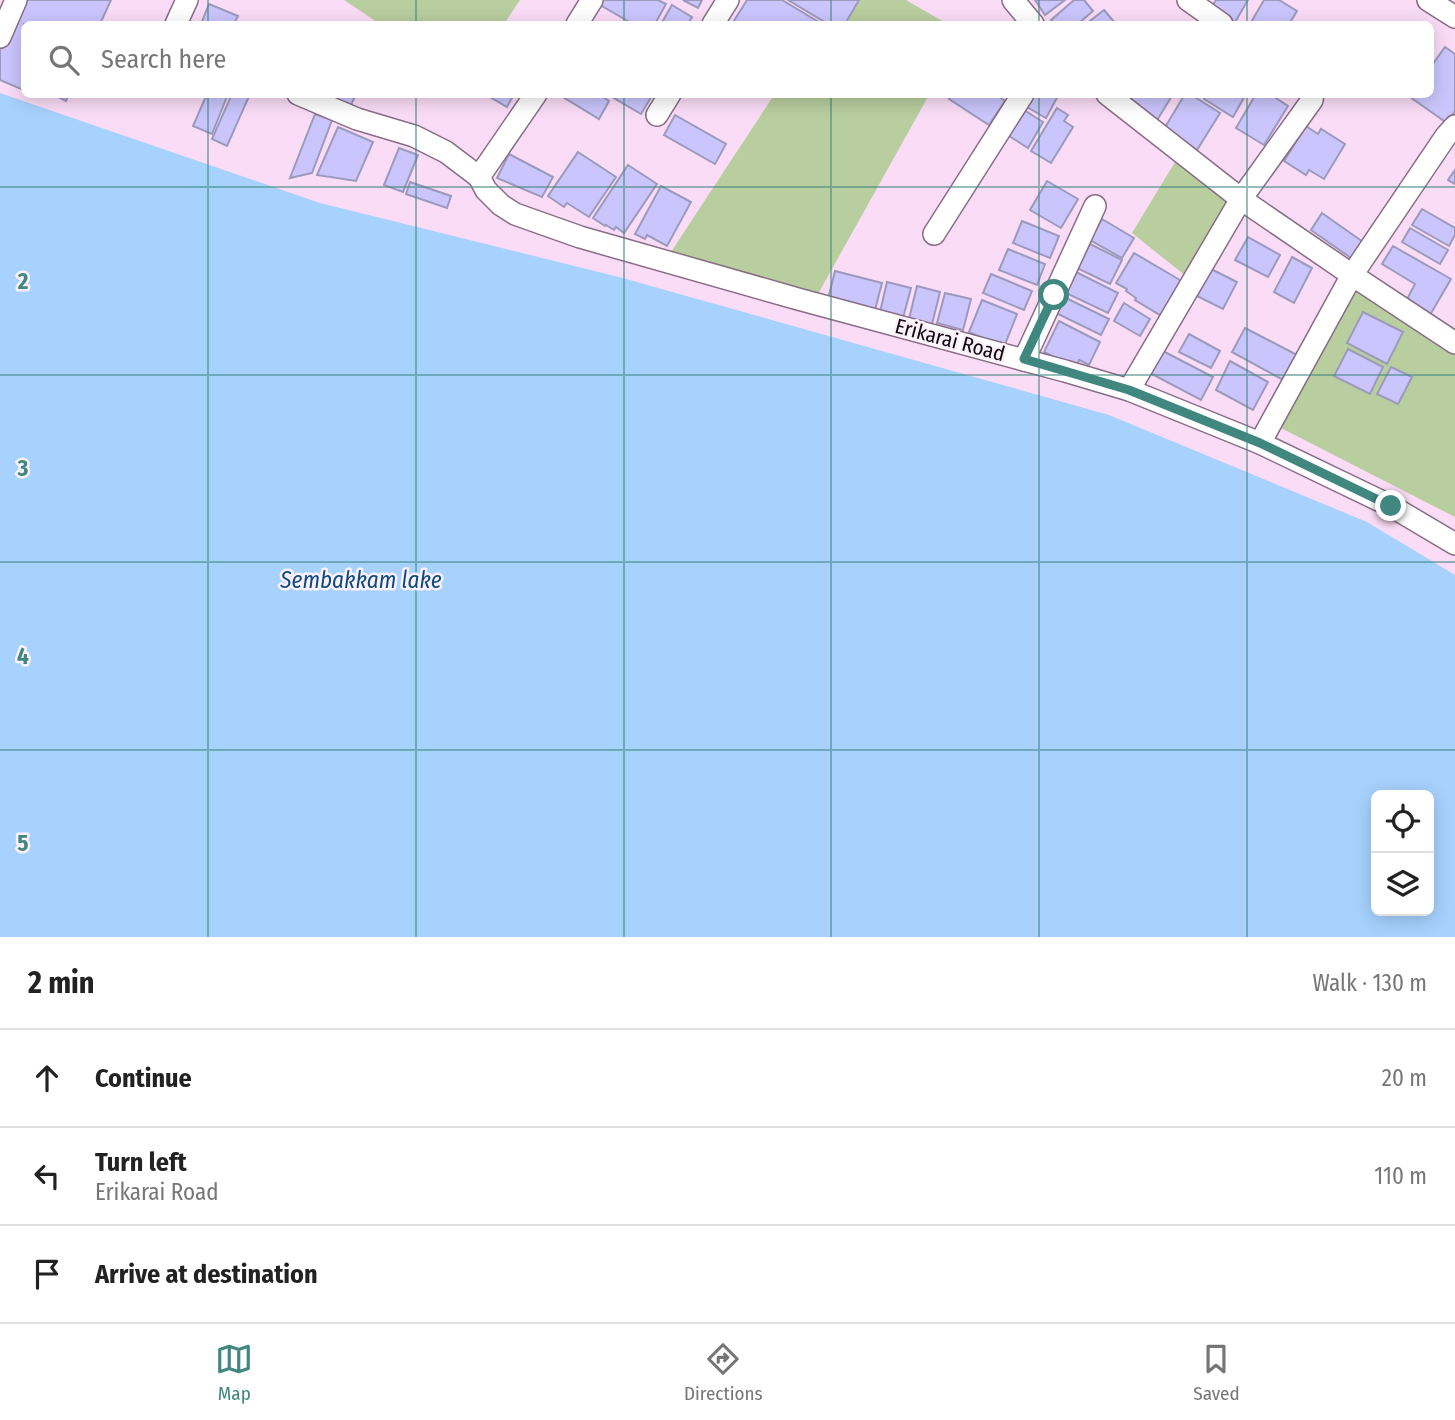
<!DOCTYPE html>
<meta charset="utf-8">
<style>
:root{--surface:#fff;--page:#f6f6f6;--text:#222;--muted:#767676;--line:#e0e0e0;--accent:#408780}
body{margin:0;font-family:"Fira Sans Condensed",sans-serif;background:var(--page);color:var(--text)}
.controls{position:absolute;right:21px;bottom:21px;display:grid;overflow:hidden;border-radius:10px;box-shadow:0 4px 18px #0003}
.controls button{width:63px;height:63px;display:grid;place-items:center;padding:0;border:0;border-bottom:2px solid var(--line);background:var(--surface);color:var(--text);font:35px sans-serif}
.stop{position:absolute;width:21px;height:21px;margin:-16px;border:5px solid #408780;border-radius:50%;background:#fff}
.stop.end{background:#408780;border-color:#fff;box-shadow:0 2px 7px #0008}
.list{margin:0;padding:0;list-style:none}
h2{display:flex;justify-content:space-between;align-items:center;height:91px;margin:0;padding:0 28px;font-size:30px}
h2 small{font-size:23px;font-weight:400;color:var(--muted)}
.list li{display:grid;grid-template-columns:46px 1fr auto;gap:21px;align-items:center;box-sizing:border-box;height:98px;padding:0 28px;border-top:2px solid var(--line)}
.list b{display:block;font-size:26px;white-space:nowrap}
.list p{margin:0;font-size:23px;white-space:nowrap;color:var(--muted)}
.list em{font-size:23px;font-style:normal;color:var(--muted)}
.icon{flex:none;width:38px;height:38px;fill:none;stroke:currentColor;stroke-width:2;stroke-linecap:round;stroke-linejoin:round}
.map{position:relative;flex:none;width:1455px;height:937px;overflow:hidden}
.search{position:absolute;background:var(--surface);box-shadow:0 4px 18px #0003;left:21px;right:21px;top:21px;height:77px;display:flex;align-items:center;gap:18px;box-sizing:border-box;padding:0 24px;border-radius:10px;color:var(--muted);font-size:26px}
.sheet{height:385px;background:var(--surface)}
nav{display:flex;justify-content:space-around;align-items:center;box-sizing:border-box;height:98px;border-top:2px solid var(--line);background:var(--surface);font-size:19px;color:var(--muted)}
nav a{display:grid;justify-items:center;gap:4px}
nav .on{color:var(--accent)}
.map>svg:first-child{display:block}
.green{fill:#b9ce9f}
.water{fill:#a7d2fe;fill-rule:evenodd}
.building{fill:#cac6fd;stroke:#9c9abc;stroke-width:2}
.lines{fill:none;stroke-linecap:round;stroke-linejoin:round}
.street-casing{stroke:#896d86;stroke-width:24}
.street{stroke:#fff;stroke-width:21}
.route{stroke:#408780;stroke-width:9}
.grid{fill:none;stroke:#408780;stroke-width:2;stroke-opacity:0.55}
.labels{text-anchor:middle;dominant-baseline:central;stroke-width:5;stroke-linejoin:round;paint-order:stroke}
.street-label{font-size:21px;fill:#110811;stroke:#fcf0fb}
.water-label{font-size:23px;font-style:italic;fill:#0b4c80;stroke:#fcf0fb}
.grid-label{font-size:23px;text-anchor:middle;font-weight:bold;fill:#408780;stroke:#fcf0fb;stroke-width:5;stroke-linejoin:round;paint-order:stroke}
</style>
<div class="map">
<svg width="1455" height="937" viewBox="0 0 1455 937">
<rect width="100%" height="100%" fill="#fbdcf7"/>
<g class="green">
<path d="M344 0H520L504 24H380Z"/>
<path d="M860 0H906L944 22 942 24H846Z"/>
<path d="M774 95H929L813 303 665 261Z"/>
<path d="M1178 157 1236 194 1192 281 1132 233Z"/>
<path d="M1352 275 1455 351V517L1279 427Z"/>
</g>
<path class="water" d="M0 93 320 203 619 277 1109 415 1367 522 1455 575V937H0ZM1376 795H1429V911H1376Z"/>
<g class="building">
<path d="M20 0H111L100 24H24V82L21 89 0 80V44Z"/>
<path d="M603 0H658L666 4 655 24H633L600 5Z"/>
<path d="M683 0H702L698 8Z"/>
<path d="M747 0H782L822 24H732Z"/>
<path d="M788 0H859L845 24H828Z"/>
<path d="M1035 0H1065L1045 15Z"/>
<path d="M1074 0H1084L1093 11 1078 24H1055L1051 20Z"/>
<path d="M1216 0H1248L1234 24 1210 10Z"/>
<path d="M1264 0H1279L1297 11 1289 24H1250Z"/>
<path d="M209 4 238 16 234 24H201Z"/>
<path d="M672 5 692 17 688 24H661Z"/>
<path d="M1104 10 1116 24H1086Z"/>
<path d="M1445 47 1455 54V111L1447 123 1410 97 1412 94H1430V68Z"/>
<path d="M53 94H69L66 101Z"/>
<path d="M207 94H228L212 134 193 126Z"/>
<path d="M232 94H250L227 146 212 139Z"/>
<path d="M313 94H356L348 112Z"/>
<path d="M485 94H514L507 107Z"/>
<path d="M558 94H599L609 101 599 119Z"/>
<path d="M616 94H653L641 114 614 98Z"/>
<path d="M952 94H995L1005 101 989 125 949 99Z"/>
<path d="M1035 94H1059L1046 118 1027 107Z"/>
<path d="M1134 94 1140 95 1173 94 1156 122 1128 105Z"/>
<path d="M1185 94H1190L1220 113 1197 150 1164 129Z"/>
<path d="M1207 94H1246L1233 117 1204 99Z"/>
<path d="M1256 94H1270L1288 106 1264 145 1236 128Z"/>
<path d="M1057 108 1068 115 1064 121 1073 127 1051 163 1031 151Z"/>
<path d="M1024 110 1043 122 1028 148 1009 136Z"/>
<path d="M315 114 332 120 312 173 290 178Z"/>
<path d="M675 115 726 144 715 164 664 135Z"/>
<path d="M1306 126 1318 134 1321 129 1345 144 1324 179 1309 170 1306 175 1284 161Z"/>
<path d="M338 127 373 142 356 181 317 175Z"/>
<path d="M399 148 418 155 403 192 384 185Z"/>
<path d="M578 152 616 177 589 217 567 203 564 207 548 196Z"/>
<path d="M509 154 553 177 542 197 497 178Z"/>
<path d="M628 165 657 184 624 233 616 227 614 230 606 225 605 226 593 218Z"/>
<path d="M1455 170V184L1448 180Z"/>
<path d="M1047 181 1078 199 1061 228 1030 210Z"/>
<path d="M410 182 451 196 447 208 406 194Z"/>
<path d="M661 186 691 202 667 246 647 235 645 239 635 234Z"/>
<path d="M1422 209 1455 228V235L1449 246 1412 225Z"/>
<path d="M1322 213 1363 242 1351 258 1311 230Z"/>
<path d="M1102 219 1134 238 1122 258 1090 240Z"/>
<path d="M1022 221 1059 236 1050 258 1013 243Z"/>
<path d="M1410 228 1448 250 1440 264 1402 242Z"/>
<path d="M1248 237 1280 255 1268 277 1235 260Z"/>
<path d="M1090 244 1122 260 1110 284 1077 268Z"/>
<path d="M1393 246 1451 279 1430 315 1406 301 1415 284 1382 264Z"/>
<path d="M1008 249 1045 264 1037 285 999 270Z"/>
<path d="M1134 253 1185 283 1165 318 1135 300 1136 298 1126 291 1127 289 1116 283Z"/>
<path d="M1292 257 1312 268 1294 303 1274 292Z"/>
<path d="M1211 269 1237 282 1223 309 1197 296Z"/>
<path d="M835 271 882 283 875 310 828 299Z"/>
<path d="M1074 271 1118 293 1108 313 1064 292Z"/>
<path d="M991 274 1032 291 1024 310 983 293Z"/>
<path d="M887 282 911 288 903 318 880 312Z"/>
<path d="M917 286 940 292 932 324 909 319Z"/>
<path d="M945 293 971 299 963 330 937 323Z"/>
<path d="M1064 297 1109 319 1101 335 1056 313Z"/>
<path d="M982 300 1017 314 1004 347 969 332Z"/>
<path d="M1124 303 1150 319 1140 336 1114 321Z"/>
<path d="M1363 312 1403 332 1387 364 1347 343Z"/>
<path d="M1059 321 1100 342 1089 365 1079 360 1076 368 1044 352Z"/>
<path d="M1245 328 1299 356 1285 381 1232 352Z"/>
<path d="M1189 334 1220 351 1211 368 1179 352Z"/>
<path d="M1348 349 1383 367 1370 394 1334 376Z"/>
<path d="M1161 350 1213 377 1201 400 1150 373Z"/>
<path d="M1230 361 1268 382 1253 410 1216 390Z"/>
<path d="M1391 367 1412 377 1398 404 1377 394Z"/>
</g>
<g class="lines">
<defs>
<g id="street">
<path d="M1013 0 1033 24"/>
<path d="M1188 0 1222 24"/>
<path d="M1428 0 1455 17"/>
<path d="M176 24 187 0"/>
<path d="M577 24 592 0"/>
<path d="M713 24 728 0"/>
<path d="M0 37 16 0"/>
<path d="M298 94 357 119 414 136 446 152 479 177 486 190 501 205 515 214 580 237 798 299 1065 371 1129 390 1260 443 1391 506 1455 544"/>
<path d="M1107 94 1241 199 1352 275 1446 136 1455 126"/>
<path d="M657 115 670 94"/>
<path d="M479 177 536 94"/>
<path d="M934 234 1023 94"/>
<path d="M1024 360 1095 206"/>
<path d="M1129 390 1241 199 1312 100 1313 94"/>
<path d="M1260 443 1352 275 1455 343"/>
</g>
</defs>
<use href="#street" class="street-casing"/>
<use href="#street" class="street"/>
</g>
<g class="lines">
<path class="route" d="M1054 295 1024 359 1129 390 1260 443 1391 506"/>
</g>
<path class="grid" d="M208 0V24M416 0V24M624 0V24M831 0V24M1039 0V24M1247 0V24M208 94V937M416 94V937M624 94V937M831 94V937M1039 94V937M1247 94V937M0 187H1455M0 375H1455M0 562H1455M0 750H1455"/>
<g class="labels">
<g class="street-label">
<text transform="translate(950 340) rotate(15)">Erikarai Road</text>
</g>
<g class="water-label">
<text x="361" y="580">Sembakkam lake</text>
</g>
</g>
<g class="grid-label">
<text x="23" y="289">2</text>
<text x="23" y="476">3</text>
<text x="23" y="664">4</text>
<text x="23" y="851">5</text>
</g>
</svg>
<div class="controls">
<button><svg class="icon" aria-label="locate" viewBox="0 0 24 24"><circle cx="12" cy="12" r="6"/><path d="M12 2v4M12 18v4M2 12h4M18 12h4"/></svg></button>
<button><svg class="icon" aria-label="layers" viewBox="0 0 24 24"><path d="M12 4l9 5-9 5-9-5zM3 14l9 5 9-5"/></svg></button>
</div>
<div class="stop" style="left:1054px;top:295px"></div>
<div class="stop end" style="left:1391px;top:506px"></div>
<div class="search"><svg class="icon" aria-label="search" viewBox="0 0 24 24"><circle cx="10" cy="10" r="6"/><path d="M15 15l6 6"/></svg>Search here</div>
</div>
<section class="sheet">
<h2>2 min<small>Walk · 130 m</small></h2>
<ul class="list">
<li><svg class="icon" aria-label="ahead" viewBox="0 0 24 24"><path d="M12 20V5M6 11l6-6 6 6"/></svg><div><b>Continue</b></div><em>20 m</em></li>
<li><svg class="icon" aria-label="left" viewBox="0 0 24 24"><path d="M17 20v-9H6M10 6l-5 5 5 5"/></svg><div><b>Turn left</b><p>Erikarai Road</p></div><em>110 m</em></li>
<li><svg class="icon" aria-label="arrive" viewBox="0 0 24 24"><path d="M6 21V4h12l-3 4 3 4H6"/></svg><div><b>Arrive at destination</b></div></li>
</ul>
</section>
<nav>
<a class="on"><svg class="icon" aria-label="map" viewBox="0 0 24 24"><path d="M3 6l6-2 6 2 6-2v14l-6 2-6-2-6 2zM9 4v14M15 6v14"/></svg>Map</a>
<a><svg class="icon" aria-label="directions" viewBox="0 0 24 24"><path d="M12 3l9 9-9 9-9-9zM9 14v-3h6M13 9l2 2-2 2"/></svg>Directions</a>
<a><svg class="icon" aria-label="saved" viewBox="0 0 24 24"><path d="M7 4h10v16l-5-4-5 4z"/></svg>Saved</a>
</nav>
